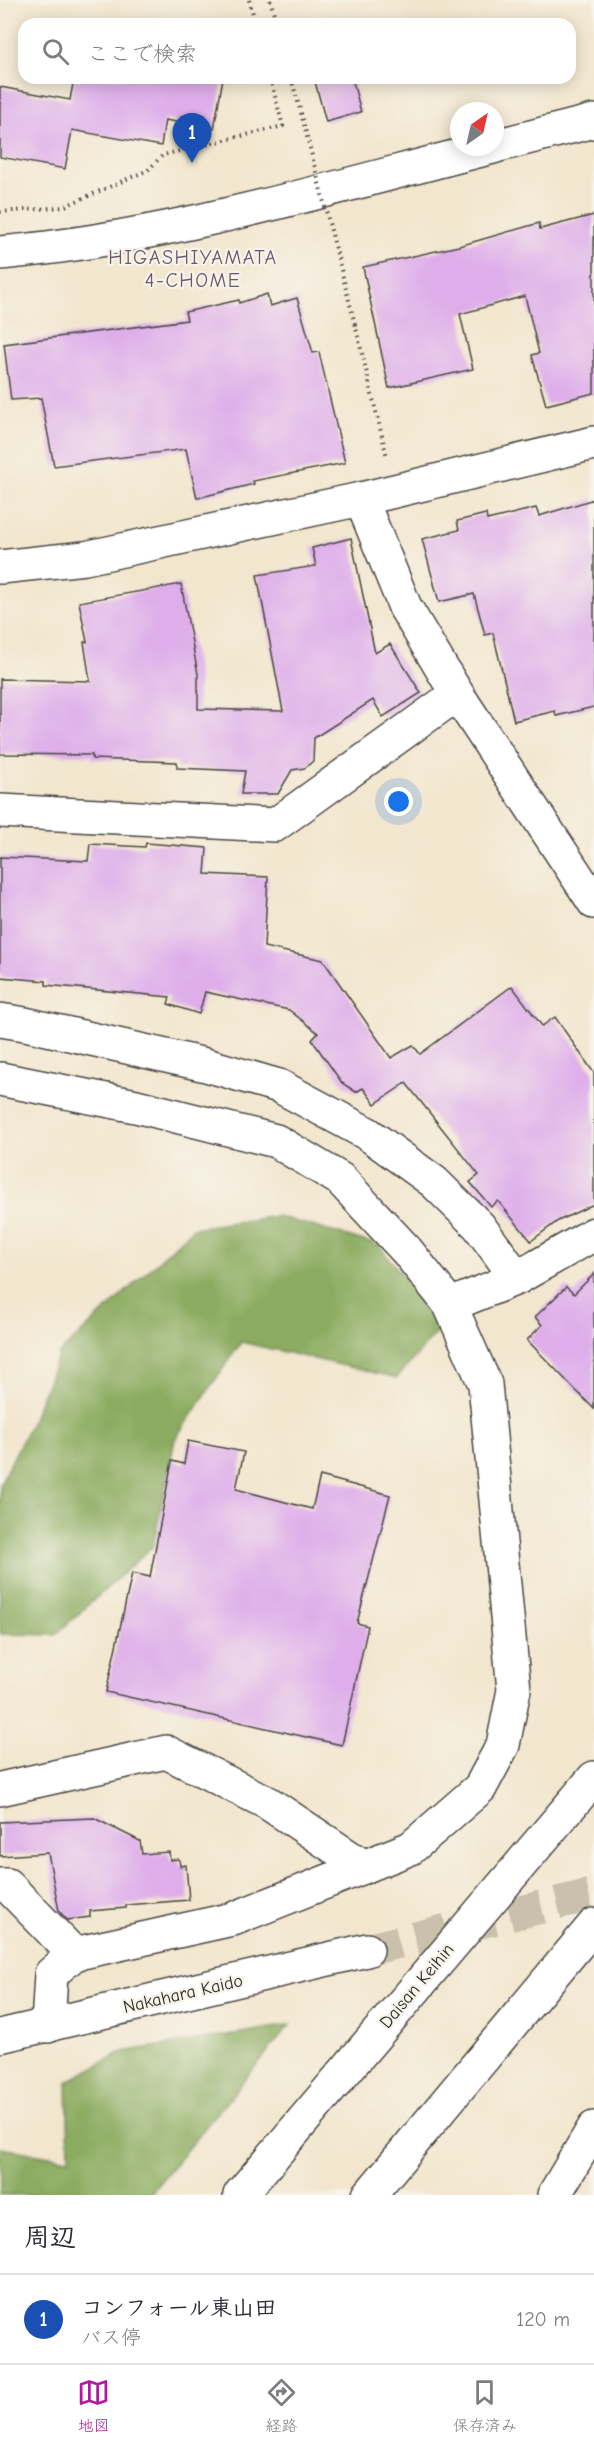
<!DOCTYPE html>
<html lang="ja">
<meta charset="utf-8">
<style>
:root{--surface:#fff;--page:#f7f7f7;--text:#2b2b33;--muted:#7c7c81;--line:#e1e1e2;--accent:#b5179e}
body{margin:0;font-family:"Comic Neue","Klee One",sans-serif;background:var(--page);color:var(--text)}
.compass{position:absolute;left:450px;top:102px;width:54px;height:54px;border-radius:50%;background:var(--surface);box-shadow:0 3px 15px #0003;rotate:34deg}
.you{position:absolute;left:399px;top:802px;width:21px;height:21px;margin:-15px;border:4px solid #fff;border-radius:50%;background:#1a73e8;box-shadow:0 0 0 9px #1a73e833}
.badge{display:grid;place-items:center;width:39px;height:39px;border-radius:50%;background:var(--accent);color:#fff;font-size:20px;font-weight:700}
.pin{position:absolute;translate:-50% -50px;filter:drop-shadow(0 2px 3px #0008)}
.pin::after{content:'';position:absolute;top:32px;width:21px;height:18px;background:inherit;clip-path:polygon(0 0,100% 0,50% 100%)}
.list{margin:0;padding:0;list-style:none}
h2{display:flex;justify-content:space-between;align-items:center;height:78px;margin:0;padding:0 24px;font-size:26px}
h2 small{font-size:20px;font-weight:400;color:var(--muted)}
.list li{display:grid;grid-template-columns:39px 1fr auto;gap:18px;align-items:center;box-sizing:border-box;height:90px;padding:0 24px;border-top:2px solid var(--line)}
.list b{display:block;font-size:22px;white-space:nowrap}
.list p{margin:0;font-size:20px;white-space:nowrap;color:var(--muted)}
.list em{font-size:20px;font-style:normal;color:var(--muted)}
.icon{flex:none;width:33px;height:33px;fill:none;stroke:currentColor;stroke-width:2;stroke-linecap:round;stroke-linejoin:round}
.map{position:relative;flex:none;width:594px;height:2195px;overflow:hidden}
.search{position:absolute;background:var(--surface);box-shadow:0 3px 15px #0003;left:18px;right:18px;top:18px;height:66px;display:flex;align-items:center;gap:15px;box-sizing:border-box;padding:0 21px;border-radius:18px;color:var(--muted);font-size:22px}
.sheet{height:168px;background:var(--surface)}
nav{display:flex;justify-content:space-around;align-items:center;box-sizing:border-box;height:84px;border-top:2px solid var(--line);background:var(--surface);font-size:16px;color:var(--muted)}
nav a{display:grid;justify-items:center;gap:3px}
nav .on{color:var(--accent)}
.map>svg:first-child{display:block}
.forest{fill:#8bac60;stroke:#5b6c46;stroke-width:1.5}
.building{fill:#deaeea}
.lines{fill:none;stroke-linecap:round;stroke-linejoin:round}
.major-tunnel{stroke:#cac1ad;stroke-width:33;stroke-dasharray:33 16;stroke-linecap:butt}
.minor-casing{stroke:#494743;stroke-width:36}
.major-casing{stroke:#494743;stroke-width:36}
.highway-casing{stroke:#494743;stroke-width:36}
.path{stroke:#494743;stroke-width:4;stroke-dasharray:1.5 4.5;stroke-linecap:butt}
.minor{stroke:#fff;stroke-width:33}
.major{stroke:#fff;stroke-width:33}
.highway{stroke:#fff;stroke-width:33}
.path-bridge{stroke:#494743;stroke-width:4;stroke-dasharray:1.5 4.5;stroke-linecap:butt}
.labels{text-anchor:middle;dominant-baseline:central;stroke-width:4.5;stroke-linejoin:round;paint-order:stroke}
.street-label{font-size:18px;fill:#2b2b2b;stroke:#f7f3e8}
.neighbourhood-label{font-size:20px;letter-spacing:1.5px;fill:#6a596e;stroke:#f7f3e8}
</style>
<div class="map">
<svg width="594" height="2195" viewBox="0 0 594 2195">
<rect width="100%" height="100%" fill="#f7f3e8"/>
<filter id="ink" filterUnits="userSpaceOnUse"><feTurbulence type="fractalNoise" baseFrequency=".0167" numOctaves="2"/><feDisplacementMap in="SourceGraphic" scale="12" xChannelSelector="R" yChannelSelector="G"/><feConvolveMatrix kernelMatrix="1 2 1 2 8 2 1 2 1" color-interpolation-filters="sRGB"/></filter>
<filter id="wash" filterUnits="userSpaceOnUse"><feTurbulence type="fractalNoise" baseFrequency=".008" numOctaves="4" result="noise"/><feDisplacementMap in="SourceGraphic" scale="24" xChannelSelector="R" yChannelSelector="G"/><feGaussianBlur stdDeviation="1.35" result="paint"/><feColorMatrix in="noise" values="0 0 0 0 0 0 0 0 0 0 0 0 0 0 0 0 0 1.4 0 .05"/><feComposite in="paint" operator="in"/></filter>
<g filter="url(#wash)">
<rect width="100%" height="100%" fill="#f2e6ce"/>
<g class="forest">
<path d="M276 1216 378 1245 443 1325 397 1378 241 1342 175 1439 153 1546 55 1635 0 1634V1484L33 1419 59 1354 194 1228Z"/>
<path d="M290 2025 149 2195H0V2148L69 2159 67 2082 122 2052Z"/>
</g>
<g id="blocks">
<g class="building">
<path d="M74 78H223L214 129 165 120 161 146 72 130 65 169 0 157V87L70 100Z"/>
<path d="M314 78H352L361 112 326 122Z"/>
<path d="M594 215V393L546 405 532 355 539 353 525 296 460 314 473 369 389 388 363 267 459 246 539 223 540 229Z"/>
<path d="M267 294 270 306 297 298 313 353 319 352 345 463 253 481 254 484 197 498 186 449 54 466 41 398 11 400 4 344 187 320 185 312 239 300V303Z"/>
<path d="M594 499V707L556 716 555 711 514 721 493 633 485 635 474 594 439 602 422 539 459 530 457 521 486 514 487 520 536 508 539 516Z"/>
<path d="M351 538 375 653 390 644 421 693 383 717 373 700 314 738 313 761 305 768 292 770 278 794H241L245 771 177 768V762L92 759V755L0 754V679L90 681 84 642H87L79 602 181 584 198 674V709L283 711 257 575 316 566 312 548Z"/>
<path d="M146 843 207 848 205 874 268 877 264 947 323 960 391 1058 413 1045 420 1054 512 986 542 1026 555 1017 594 1073V1204L558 1221 531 1241 498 1201 491 1207 470 1182 479 1175 406 1083 375 1104 363 1088 356 1092 342 1083 312 1040 318 1033 289 1010 205 992 199 1014 168 1004 170 997 46 985V981L0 977V857L88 861 90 844 145 847Z"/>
<path d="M594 1274V1409L527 1340 542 1325 535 1317 566 1287 574 1294Z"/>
<path d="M188 1441 244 1452 236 1489 312 1509 320 1476 390 1495 357 1623 368 1626 342 1745 106 1692 132 1573 150 1577 172 1461 184 1464Z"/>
<path d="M94 1818 140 1841 142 1854 169 1852 170 1860 179 1859 180 1866 186 1865 189 1900 126 1905V1908L90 1911V1917L67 1920 59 1911 48 1853 0 1856V1822Z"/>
</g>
</g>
</g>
<g filter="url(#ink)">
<use href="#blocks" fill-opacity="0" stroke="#494743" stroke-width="1.5"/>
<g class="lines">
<path class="major-tunnel" d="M367 1950 594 1894"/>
<defs>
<g id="minor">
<path d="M495 146 594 121"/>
<path d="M0 253C167 238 330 188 493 147"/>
<path d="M361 499 405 607 457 694 594 902"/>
<path d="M0 567 85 558 361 499 594 443"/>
<path d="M0 811 275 825 457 694"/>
<path d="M0 1020 25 1024 206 1065 279 1086 368 1134 434 1182 479 1226 517 1278"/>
<path d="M0 1079 136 1106 276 1141 340 1179 407 1251 450 1305 485 1384 514 1690 503 1745 480 1788 411 1848 233 1919 74 1954 51 1974 48 2026"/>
<path d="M450 1305 517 1278 594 1234"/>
<path d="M0 1789 166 1752 268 1803 364 1867"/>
<path d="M0 1885H7L74 1954"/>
<path d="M554 2195 594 2128"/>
</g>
<path id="major" d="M0 2036 367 1950"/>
<g id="highway">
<path d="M240 2195 594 1778"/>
<path d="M369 2195 594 1925"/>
</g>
</defs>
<use href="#minor" class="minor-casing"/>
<use href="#major" class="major-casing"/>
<use href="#highway" class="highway-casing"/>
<g class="path">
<path d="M249 0 256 24"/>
<path d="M270 0 277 24"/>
<path d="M291 78 301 113"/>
<path d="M0 212 63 207 148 170 163 155 283 126 270 78"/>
<path d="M355 324 387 457"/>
</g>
<use href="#minor" class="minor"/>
<use href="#major" class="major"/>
<use href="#highway" class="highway"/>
<path class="path-bridge" d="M301 113 355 324"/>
</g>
</g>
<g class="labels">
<g class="street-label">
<text transform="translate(417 1986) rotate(-50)">Daisan Keihin</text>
<text transform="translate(183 1994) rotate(-13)">Nakahara Kaido</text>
</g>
<g class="neighbourhood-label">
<text x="193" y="257">HIGASHIYAMATA<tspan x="193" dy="23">4-CHOME</tspan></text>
</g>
</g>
</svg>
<svg class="compass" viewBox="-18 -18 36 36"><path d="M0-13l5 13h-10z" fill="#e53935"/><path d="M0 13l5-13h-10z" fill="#7c7c81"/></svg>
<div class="you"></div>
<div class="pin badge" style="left:192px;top:163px;background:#1a4fb4">1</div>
<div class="search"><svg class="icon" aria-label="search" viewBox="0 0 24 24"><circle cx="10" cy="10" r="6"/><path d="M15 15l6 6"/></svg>ここで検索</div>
</div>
<section class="sheet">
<h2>周辺<small></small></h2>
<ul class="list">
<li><span class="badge" style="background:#1a4fb4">1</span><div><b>コンフォール東山田</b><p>バス停</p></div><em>120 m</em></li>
</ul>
</section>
<nav>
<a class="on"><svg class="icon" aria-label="map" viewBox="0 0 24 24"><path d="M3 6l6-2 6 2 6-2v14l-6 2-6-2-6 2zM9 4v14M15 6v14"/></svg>地図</a>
<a><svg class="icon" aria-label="directions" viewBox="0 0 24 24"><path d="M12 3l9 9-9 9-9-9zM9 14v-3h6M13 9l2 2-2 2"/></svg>経路</a>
<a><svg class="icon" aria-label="saved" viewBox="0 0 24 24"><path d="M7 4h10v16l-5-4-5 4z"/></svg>保存済み</a>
</nav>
